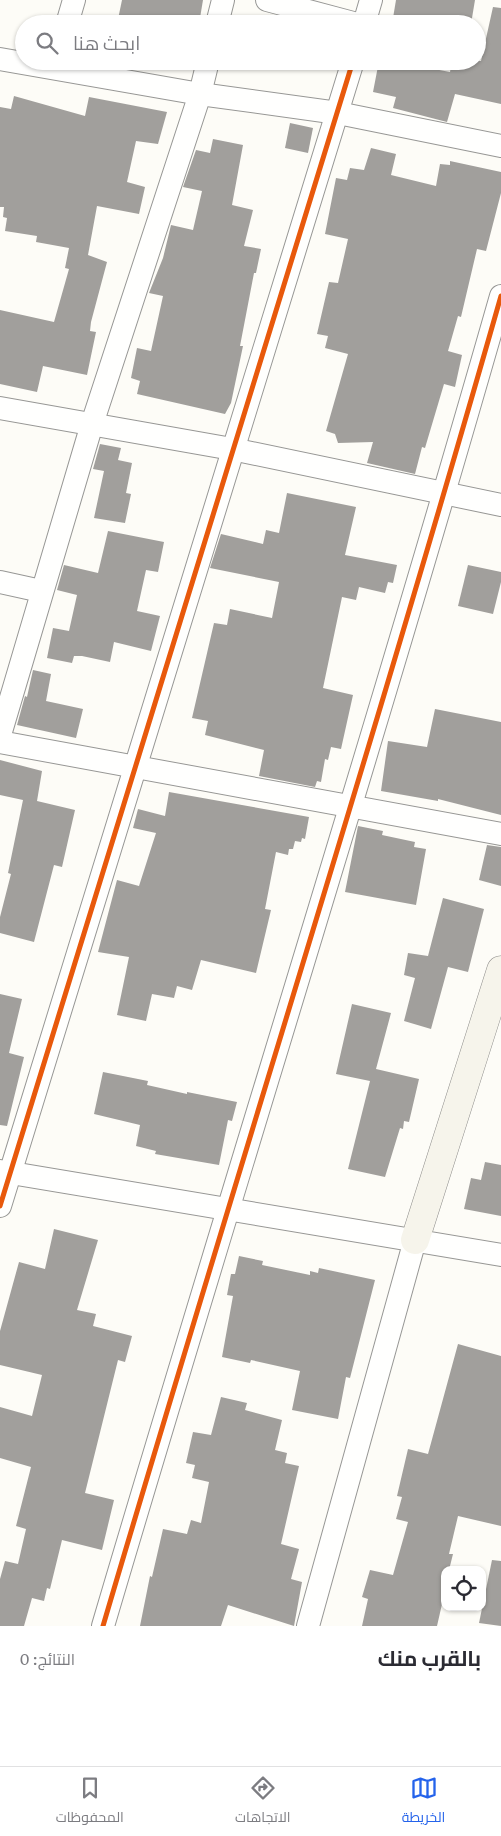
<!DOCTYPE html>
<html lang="ar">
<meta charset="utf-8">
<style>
:root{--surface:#fff;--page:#f7f7f7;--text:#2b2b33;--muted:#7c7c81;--line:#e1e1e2;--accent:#2563eb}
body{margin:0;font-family:Literata,Cairo,serif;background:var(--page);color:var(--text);direction:rtl}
.controls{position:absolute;right:15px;bottom:15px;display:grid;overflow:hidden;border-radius:10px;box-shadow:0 1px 4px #0004}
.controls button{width:45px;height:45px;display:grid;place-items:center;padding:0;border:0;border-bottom:1px solid var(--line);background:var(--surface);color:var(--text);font:25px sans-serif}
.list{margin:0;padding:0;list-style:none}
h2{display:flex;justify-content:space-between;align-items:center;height:65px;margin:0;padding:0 20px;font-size:21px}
h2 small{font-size:16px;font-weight:400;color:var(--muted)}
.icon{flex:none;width:28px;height:28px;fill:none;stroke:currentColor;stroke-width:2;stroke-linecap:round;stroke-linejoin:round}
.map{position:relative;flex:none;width:501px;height:1626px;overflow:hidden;direction:ltr}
.search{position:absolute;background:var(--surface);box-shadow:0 1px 4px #0004;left:15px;right:15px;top:15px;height:55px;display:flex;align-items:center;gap:12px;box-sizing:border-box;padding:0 18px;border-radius:28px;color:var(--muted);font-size:19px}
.sheet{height:140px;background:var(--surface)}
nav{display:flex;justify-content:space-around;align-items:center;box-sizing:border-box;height:70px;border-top:1px solid var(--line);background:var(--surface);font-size:14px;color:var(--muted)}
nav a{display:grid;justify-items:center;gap:2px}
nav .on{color:var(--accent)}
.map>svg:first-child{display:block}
.building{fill:#a19f9c}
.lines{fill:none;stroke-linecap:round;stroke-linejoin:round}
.street-casing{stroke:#979795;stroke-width:24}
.secondary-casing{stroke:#8e8d8b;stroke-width:29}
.street{stroke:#fffffe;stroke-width:22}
.secondary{stroke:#f6f4eb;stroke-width:28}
.cycleway-casing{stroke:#fff;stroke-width:8}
.cycleway{stroke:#e8590c;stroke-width:5}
</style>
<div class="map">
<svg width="501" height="1626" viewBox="0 0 501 1626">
<rect width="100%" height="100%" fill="#fdfcf7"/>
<g class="building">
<path d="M122 0H203L199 24H117Z"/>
<path d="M396 0H475L471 24H392Z"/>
<path d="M493 7 501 8V104L455 94 447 122 393 108 396 97 373 92 379 61H391L450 72 452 61H481Z"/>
<path d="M14 96 85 116 89 97 167 112 158 144 136 141 127 182 145 187 139 214 97 206 88 255 107 262 91 322 90 331 96 332 87 375 43 366 37 392 0 384V310L54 322 69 269 65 268 69 248 36 242 37 236 5 231 7 218 3 217 4 207H0V107L11 109Z"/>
<path d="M290 123 313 128 308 153 285 148Z"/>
<path d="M213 139 243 145 232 205 253 210 244 246 261 249 256 273H254L240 346H243L231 403 225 414 137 394 140 381 131 378 137 348 151 351 163 296 149 293 163 258 171 225 193 230 202 191 183 187 196 150 210 153Z"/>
<path d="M371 148 396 154 391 175 436 186 440 164 450 165V161L501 172V193L486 251 477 249 461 317 458 316 448 351 462 355 455 387 444 384 425 448 422 447 415 474 367 463 373 442 338 443 335 434 326 431 348 354 325 348 328 336 317 334 329 282 338 283 348 239 325 234 336 178 347 180 350 168 364 170Z"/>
<path d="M100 444 121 448 118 460 132 463 126 493 131 494 125 523 94 518 104 471 93 469Z"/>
<path d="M287 493 356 507 345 555 397 565 393 583 388 582 385 593 359 587 356 600 342 597 323 688 353 695 341 749 331 747 328 760 325 759 321 782 317 781 315 787 259 776 264 750 205 735 208 721 192 718 214 623 227 625 230 609 272 618 279 582 210 568 221 534 263 544 266 530 279 533Z"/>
<path d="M108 531 164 542 158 572 146 570 137 611 160 616 151 651 114 642 110 662 82 656H74L72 663 47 658 53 628 69 631 77 595 57 590 64 565 98 573Z"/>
<path d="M468 565 501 572V582L493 614 458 606Z"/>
<path d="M33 670 51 674 46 701 83 709 76 738 17 725 25 696 27 697Z"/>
<path d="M435 709 501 722V815L438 799V801L381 791 388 741 427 747Z"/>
<path d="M0 760 42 771 37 801 75 810 62 867 54 865 34 942 0 933V917L11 874 8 873 23 800 0 795Z"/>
<path d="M169 792 309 817 305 839 302 838 301 842 295 841 293 849H289L288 855 276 852 265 909 271 910 256 973 201 960 192 990 177 986 174 998 152 994 146 1021 117 1015 129 957 98 952 117 880 139 886 156 833 133 828 138 809 165 816Z"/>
<path d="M358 826 383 831 382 835 415 842 414 847 426 849 416 905 345 892Z"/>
<path d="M487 845 501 847V886L479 880Z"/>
<path d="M443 898 484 909 468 972 448 967 431 1029 404 1021 415 978 404 975 408 953 428 956Z"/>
<path d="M0 994 22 999 9 1053 24 1057 7 1126 0 1125Z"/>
<path d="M352 1004 391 1013 376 1069 419 1079 409 1122 404 1121 403 1129 400 1128 385 1177 348 1169 370 1081 336 1074Z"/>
<path d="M103 1072 148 1081 147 1085 187 1094V1092L237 1102 232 1121 228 1120 219 1165 155 1154 156 1151 136 1146 140 1125 94 1114Z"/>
<path d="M485 1162 501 1165V1216L464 1209 471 1178 481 1180Z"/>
<path d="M54 1229 98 1240 77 1310 96 1314 93 1326 132 1336 125 1362 118 1360 85 1493 114 1500 102 1550 62 1540 50 1589 47 1588 44 1601 32 1598 24 1626H0V1579L5 1561 18 1564 26 1529 16 1526 31 1467 0 1458V1407L32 1416 42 1375 0 1365V1331L19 1262 45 1269Z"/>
<path d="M239 1256 263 1261 262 1265 310 1275V1271L318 1273 319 1268 375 1280 350 1378 346 1377 338 1419 292 1410 300 1371 251 1360 250 1363 222 1357 233 1296 227 1295 231 1274H235Z"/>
<path d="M458 1344 501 1356V1526L458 1516 449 1554H453L449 1570H445V1591L437 1626H362L368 1599 362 1597 370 1570 393 1575 408 1522 396 1519 402 1497 397 1496 408 1449 428 1454Z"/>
<path d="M221 1397 247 1403 245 1410 282 1420 275 1450 287 1453 285 1463 299 1466 281 1544 299 1549 291 1579 302 1582 294 1626 228 1605 221 1626H140L150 1576 152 1577 163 1529 187 1534 191 1520 201 1523 209 1482 192 1478 195 1465 186 1463 193 1432 211 1435Z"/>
<path d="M492 1560 501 1561V1626L479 1623Z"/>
</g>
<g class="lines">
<defs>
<g id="street">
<path d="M267 0 357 24"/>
<path d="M67 24 74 0"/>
<path d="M217 24 223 0"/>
<path d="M364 24 371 0"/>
<path d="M0 59 200 94 338 113 501 146"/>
<path d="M0 408 232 449 501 505"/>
<path d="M0 582 41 591"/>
<path d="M0 735 92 424 200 94 208 61"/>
<path d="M0 742 501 834"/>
<path d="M0 1171 501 1255"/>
<path d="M0 1206 353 61"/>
<path d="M103 1626C234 1182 374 741 501 296"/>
<path d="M308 1626 415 1240"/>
</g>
<path id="secondary" d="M415 1240 501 970"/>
</defs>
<use href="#street" class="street-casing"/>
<use href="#secondary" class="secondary-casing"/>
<use href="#street" class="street"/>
<use href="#secondary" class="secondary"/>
<defs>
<g id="cycleway">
<path d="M0 1206 353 61"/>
<path d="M103 1626C234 1182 374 741 501 296"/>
</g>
</defs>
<use href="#cycleway" class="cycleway-casing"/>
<use href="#cycleway" class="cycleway"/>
</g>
</svg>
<div class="controls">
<button><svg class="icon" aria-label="locate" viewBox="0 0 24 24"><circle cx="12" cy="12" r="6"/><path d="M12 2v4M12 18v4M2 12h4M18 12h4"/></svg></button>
</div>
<div class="search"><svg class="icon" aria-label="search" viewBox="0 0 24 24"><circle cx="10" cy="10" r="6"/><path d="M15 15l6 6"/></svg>ابحث هنا</div>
</div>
<section class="sheet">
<h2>بالقرب منك<small>النتائج: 0</small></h2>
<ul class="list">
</ul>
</section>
<nav>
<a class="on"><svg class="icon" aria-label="map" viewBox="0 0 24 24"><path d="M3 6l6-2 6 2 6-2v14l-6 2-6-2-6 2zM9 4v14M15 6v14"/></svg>الخريطة</a>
<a><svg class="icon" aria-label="directions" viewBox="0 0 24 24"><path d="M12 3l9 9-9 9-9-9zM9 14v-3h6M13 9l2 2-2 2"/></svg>الاتجاهات</a>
<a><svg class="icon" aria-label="saved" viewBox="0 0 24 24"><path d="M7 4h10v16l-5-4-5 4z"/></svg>المحفوظات</a>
</nav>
